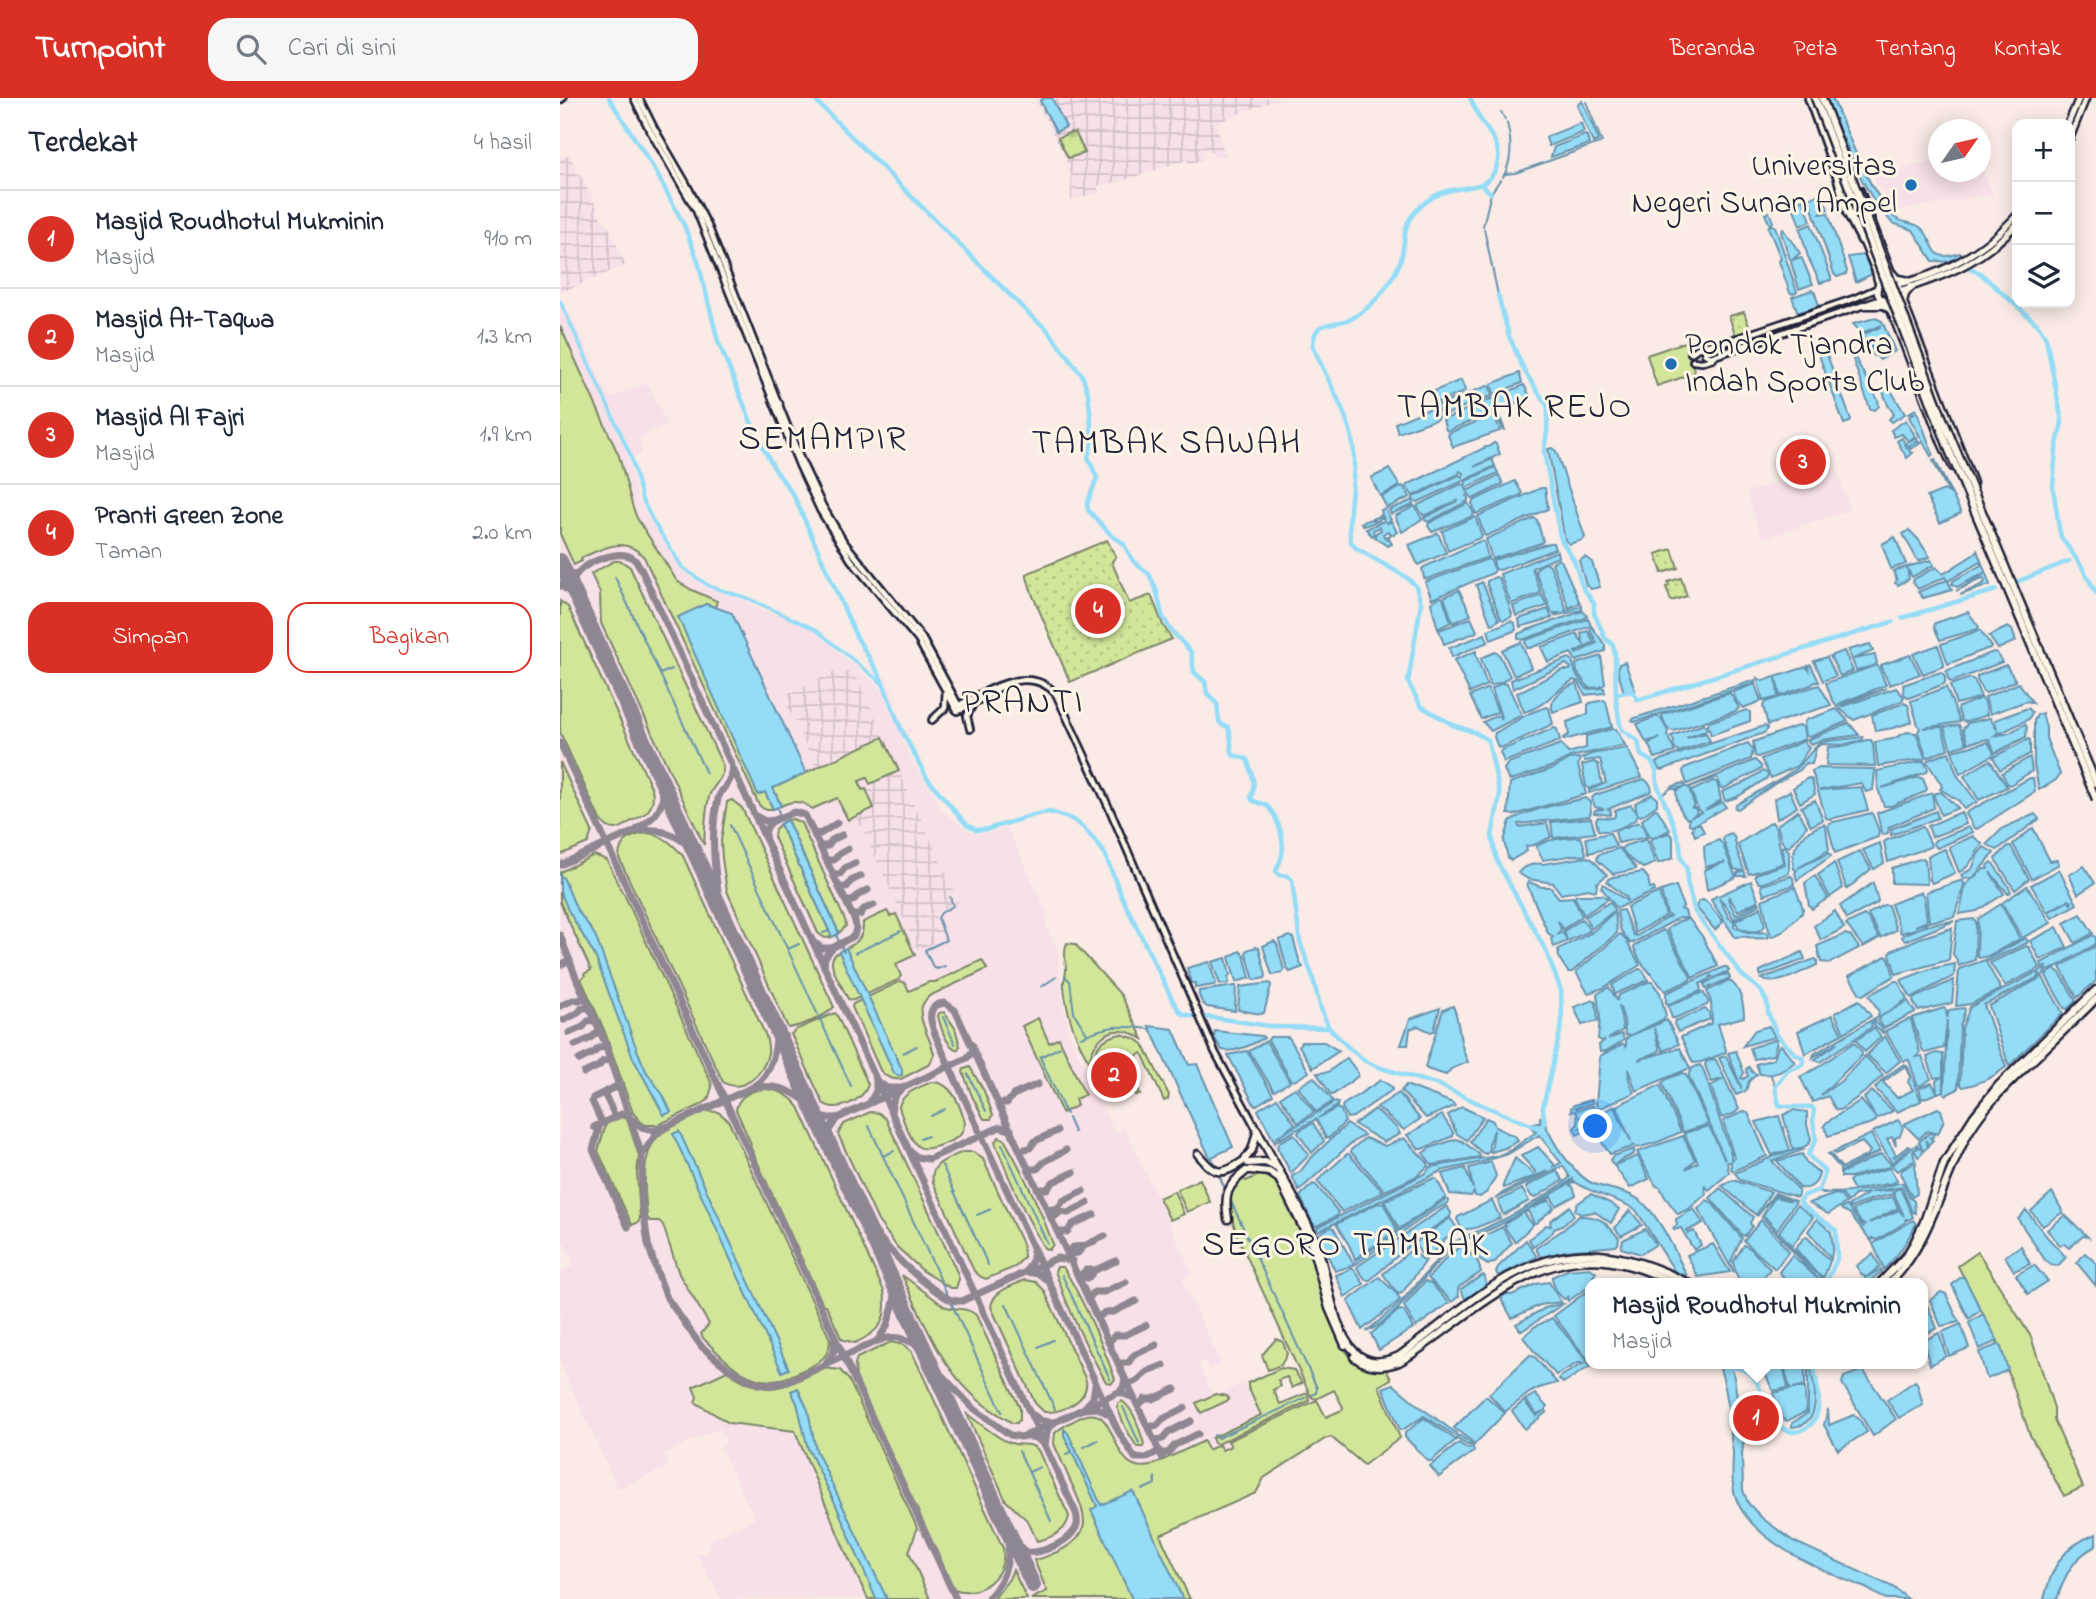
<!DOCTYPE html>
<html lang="id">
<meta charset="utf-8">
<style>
:root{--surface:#fff;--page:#f6f6f7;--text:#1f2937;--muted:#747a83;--line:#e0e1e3;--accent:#d93025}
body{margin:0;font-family:"Indie Flower",sans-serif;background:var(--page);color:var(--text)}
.controls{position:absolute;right:21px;top:21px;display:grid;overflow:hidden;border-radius:14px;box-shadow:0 4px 18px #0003}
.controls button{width:63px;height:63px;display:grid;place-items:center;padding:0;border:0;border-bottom:2px solid var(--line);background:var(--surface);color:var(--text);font:35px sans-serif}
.compass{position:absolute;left:1368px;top:21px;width:63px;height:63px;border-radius:50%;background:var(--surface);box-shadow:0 4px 18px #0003;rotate:56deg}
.you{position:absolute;left:1036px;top:1029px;width:24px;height:24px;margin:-18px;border:5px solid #fff;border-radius:50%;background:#1a73e8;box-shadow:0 0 0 10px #1a73e833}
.badge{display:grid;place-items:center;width:46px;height:46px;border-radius:50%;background:var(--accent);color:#fff;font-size:23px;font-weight:700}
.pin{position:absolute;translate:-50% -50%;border:4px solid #fff;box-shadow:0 2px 7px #0006}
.popup{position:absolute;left:1025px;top:1180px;width:343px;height:91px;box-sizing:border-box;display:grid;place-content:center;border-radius:14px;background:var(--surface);filter:drop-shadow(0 2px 5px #0005);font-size:23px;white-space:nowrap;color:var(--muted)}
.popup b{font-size:26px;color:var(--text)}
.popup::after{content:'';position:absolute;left:50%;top:100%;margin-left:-14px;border:14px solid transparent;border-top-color:var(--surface)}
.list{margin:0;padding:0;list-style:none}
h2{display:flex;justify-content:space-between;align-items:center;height:91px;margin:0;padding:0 28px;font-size:30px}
h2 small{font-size:23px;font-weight:400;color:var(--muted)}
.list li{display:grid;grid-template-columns:46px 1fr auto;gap:21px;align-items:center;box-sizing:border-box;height:98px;padding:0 28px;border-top:2px solid var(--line)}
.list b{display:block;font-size:26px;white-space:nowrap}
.list p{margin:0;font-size:23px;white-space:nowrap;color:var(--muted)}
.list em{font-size:23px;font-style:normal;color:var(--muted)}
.actions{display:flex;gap:14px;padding:21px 28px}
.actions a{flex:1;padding:16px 0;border:2px solid var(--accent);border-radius:21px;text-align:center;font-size:24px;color:var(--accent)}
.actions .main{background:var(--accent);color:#fff}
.icon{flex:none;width:38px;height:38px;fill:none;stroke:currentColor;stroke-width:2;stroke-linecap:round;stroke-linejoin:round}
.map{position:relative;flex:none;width:1536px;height:1501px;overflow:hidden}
header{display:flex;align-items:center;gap:42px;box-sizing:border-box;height:98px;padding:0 35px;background:var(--accent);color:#fff}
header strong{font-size:33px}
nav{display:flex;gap:38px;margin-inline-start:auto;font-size:24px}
.search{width:490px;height:63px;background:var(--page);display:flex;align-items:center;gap:18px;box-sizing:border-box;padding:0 24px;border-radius:21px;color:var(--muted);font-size:26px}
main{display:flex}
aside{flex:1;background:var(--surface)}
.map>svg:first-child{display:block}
.built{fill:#f7e0e8}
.industrial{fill:url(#industrial-grid)}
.grass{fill:#d2e69a;stroke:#7a846a;stroke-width:2}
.cemetery{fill:url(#cemetery-stones);stroke:#7a846a;stroke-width:2}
.park{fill:url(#park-dots);stroke:#7a846a;stroke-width:2}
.water{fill:#95dcf7;stroke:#6792ac;stroke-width:2;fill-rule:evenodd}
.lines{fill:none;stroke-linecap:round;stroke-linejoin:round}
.stream{stroke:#6792ac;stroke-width:2}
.canal{stroke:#95dcf7;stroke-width:3.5}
.river{stroke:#95dcf7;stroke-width:4.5}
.taxiway{stroke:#8e8690;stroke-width:7}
.runway{stroke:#8e8690;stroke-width:16}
.secondary-casing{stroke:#22223b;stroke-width:10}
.primary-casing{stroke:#22223b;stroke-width:10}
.highway-casing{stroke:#22223b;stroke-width:11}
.secondary{stroke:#fcf5e5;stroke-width:4.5}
.primary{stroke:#fcf5e5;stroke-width:5}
.highway{stroke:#fcf5e5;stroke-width:6}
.highway-bridge-casing{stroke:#22223b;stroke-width:11;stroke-linecap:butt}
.highway-bridge{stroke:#fcf5e5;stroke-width:6}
.poi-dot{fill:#1f6fb2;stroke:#fcf5e5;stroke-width:2.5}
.labels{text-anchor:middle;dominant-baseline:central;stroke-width:6;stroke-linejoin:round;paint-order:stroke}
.poi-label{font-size:32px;fill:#22223b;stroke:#fcf5e5;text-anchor:end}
.quarter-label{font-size:35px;letter-spacing:2px;fill:#22223b;stroke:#fcf5e5}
</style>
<header>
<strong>Turnpoint</strong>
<div class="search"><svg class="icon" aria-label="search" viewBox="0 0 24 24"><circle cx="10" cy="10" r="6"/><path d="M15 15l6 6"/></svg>Cari di sini</div>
<nav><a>Beranda</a><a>Peta</a><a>Tentang</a><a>Kontak</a></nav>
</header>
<main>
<aside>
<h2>Terdekat<small>4 hasil</small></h2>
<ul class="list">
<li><span class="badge">1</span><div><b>Masjid Roudhotul Mukminin</b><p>Masjid</p></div><em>910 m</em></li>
<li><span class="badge">2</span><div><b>Masjid At-Taqwa</b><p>Masjid</p></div><em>1.3 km</em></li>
<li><span class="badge">3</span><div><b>Masjid Al Fajri</b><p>Masjid</p></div><em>1.9 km</em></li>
<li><span class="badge">4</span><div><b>Pranti Green Zone</b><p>Taman</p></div><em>2.0 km</em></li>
</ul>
<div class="actions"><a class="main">Simpan</a><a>Bagikan</a></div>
</aside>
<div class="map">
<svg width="1536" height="1501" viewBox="0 0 1536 1501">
<defs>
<pattern id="industrial-grid" width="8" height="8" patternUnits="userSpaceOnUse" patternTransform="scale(1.75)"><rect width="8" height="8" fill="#f7e0e8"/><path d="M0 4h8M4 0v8" fill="none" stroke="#d3c0c8"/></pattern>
<pattern id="cemetery-stones" width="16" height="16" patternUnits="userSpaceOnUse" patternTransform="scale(1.75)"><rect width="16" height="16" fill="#d2e69a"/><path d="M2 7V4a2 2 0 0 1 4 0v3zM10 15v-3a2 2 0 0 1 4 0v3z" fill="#b4c586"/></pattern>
<pattern id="park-dots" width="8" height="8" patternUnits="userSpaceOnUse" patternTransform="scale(1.75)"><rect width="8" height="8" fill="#d2e69a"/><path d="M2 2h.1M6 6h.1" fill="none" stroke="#b4c586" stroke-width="1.8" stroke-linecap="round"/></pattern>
</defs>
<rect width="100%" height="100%" fill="#faebe6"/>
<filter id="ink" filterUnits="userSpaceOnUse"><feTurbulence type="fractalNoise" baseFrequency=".0143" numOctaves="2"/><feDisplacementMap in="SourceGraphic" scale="14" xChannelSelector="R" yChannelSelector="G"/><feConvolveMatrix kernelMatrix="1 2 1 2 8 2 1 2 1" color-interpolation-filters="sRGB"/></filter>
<g filter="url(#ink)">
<g class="built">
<path d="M1378 61V74H1420L1421 70 1433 96 1334 113 1313 80Z"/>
<path d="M0 200 12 219 49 300 88 285 107 326 78 340 82 350 81 356 68 361 78 403 125 476 148 490 186 503 189 507 241 525 253 532 319 589 328 605 333 603 323 583 326 580 337 604 334 606 345 632 351 630 352 633 341 639 354 668 371 691 381 712 407 732 417 735H429L447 729 487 815 485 826 498 854 503 906 510 938 554 1034 564 1029 632 1175 622 1181 661 1266 649 1272 645 1263 638 1266 654 1299 684 1285 700 1318 754 1292 761 1308 589 1412 630 1501H162L136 1456 148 1455 151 1442 195 1420 160 1349 167 1345 160 1330 103 1356 109 1368 58 1391 0 1265V1174L14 1167 0 1136Z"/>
<path d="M1276 368 1290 412 1205 440 1201 437 1187 394Z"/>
</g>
<g class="industrial">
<path d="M475 0H719L656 25 665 58 654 60 650 50 641 54 645 61 630 65 626 62 559 84 537 88 539 94 511 103V76L504 57Z"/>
<path d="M9 57 33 101 41 120 46 124 66 167 2 194 0 191V61Z"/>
<path d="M283 570 297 581 325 641 257 672 223 598Z"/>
<path d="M336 667 399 804 374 816 385 840 358 852 284 691Z"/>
</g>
<g class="grass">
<path d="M0 228 59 358 73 410 77 420 117 483 132 492 157 503 155 509 146 506 195 689 198 696 205 694 213 711H204L199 707 84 459C65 437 43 450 21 460L22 463 14 467 0 436Z"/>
<path d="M1125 244 1135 275 1097 288 1087 257Z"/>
<path d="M54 463H61L70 469 163 668C164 682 152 687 149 699 145 714 145 731 144 747L41 525 40 495 31 476Z"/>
<path d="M0 503 8 509 92 691C96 710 86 717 70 724 66 727 59 731 55 731 48 731 44 726 40 722L0 634Z"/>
<path d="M323 639 339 673 310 686 307 680 299 683 302 692 306 691 314 710 288 722 277 700 252 711C242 702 232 702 221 708L213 690Z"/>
<path d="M0 664 32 733 28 745 0 757Z"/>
<path d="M172 702 182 710 274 909C265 919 241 928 228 930L167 793 162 761 161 743 167 704Z"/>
<path d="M233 721 241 725 285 822 286 828 279 835 227 722Z"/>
<path d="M220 726 272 839 265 840 258 835 214 739 215 731Z"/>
<path d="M89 735C105 739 113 746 123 758L206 938C207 944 209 949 208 955 205 976 182 996 163 984L59 760C59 742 73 736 89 735Z"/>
<path d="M34 757 47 762 62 794 64 796 151 984 152 989 148 1002 141 1007 98 1027H86L81 1024 73 1015 45 934 21 881 25 878 24 876 31 872 0 804V774Z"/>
<path d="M327 813 330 818 336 816 355 857 336 866 341 878 338 882 294 902 288 901C284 891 273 877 272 865 271 847 305 855 303 824Z"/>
<path d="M507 845 515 846 561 897 583 941C577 938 570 933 562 933 544 931 530 948 530 965 516 943 506 914 504 888 503 882 506 878 506 872 506 862 503 853 507 845Z"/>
<path d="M422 862 427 871 369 898C350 916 370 935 374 956L370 966 341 981C331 982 326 979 320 972L292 909 293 906 341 883 345 885 349 893 369 884H375Z"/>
<path d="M384 914 395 930 400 948 397 952C385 946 381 930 378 918L379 915Z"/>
<path d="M275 915 277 917 308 986C305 1002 276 1016 263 1005L231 936 237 931Z"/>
<path d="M478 920 489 945 499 940 525 997 515 1001 517 1008 502 1015 462 928Z"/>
<path d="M561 936 576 941 583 946 609 997 608 1001 604 1003 582 955 565 963 580 996 576 997 569 982 565 983 561 963 543 966 546 983H539C531 959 533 941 561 936Z"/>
<path d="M410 969 424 993 433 1017 431 1021H424L412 998 403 974 404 971Z"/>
<path d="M371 984C392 983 400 1007 405 1025 404 1028 403 1033 401 1036 395 1043 367 1054 359 1049 351 1044 341 1018 339 1008 343 994 359 990 371 984Z"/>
<path d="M203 991C217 991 230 997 239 1009L324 1193C328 1222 321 1233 295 1245L284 1242 281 1240 266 1207H263L190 1048 191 1046 176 1012C178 998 189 993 203 991Z"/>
<path d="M145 1013 158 1014 168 1022 270 1241C270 1256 263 1262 250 1269 242 1272 234 1277 225 1280 191 1292 165 1262 143 1240L141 1236 149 1226 119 1176 103 1127 99 1123H90L87 1119C85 1092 78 1050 105 1033 117 1025 132 1020 145 1013Z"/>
<path d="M310 1014 319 1015 326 1021 397 1174 399 1181 396 1190H391L363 1173 337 1149 327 1135 318 1123 278 1036 284 1026Z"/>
<path d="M61 1019 67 1021 79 1058 77 1075 80 1120 79 1124 72 1127 38 1053 46 1026Z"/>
<path d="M439 1039 444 1041C463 1074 480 1110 493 1146L489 1152 484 1150C465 1117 449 1081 435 1044Z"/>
<path d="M403 1054H413L423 1061 463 1148 464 1159 455 1169 426 1181 421 1179 414 1173 373 1084C369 1065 388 1061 403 1054Z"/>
<path d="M701 1076 714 1082 720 1091C731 1111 745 1132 752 1154 764 1190 771 1278 825 1270L831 1281 819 1288 840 1340 804 1367 771 1339 765 1341 704 1380 696 1395 600 1437 630 1501H471L487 1493 474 1462C482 1461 490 1457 499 1453 532 1437 527 1420 514 1391 507 1376 501 1361 494 1346L495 1335C502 1328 510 1325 519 1320 561 1299 546 1378 590 1368L644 1343 648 1352 659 1347 662 1352 671 1348 668 1343 757 1302 766 1319 782 1312 783 1309 774 1292 756 1301 751 1299 676 1135C672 1115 661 1095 682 1080L686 1083Z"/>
<path d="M640 1081 650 1104 627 1114 617 1092Z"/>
<path d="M614 1093 624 1116 610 1122 599 1100Z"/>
<path d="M1418 1154 1471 1239 1494 1310V1322L1523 1389 1504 1398 1470 1337 1438 1245 1398 1168Z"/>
<path d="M497 1169H503C524 1203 541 1243 555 1281L552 1285 546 1284C526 1249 508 1211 495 1173Z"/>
<path d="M342 1177 384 1208C395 1213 406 1208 416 1217L460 1310V1321L457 1325H452C439 1316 424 1309 413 1297 378 1264 362 1219 342 1177Z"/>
<path d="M465 1182 476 1184 484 1192 526 1282C529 1303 502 1315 484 1314L475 1305 431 1209C433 1192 451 1189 465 1182Z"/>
<path d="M716 1241 723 1244 727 1256 721 1267 708 1272 702 1257Z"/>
<path d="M331 1244 344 1247 352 1254 443 1450C448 1476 420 1501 394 1491L296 1280 295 1266 297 1260Z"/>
<path d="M264 1270 280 1272 289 1282 356 1427 357 1431 349 1454 370 1501H308L286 1455 235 1333 169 1325 135 1304 137 1299 133 1289 167 1273C208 1302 223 1289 264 1270Z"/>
<path d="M721 1270 734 1272 742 1285 732 1290 727 1279 718 1282 721 1288 713 1292 720 1306 747 1295 749 1303 657 1346 654 1345 652 1340 701 1317 688 1289V1285Z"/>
<path d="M655 1296C662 1298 666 1295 669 1302L641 1315 636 1305Z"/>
<path d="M562 1303C575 1312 579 1331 584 1346L583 1349H577L565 1329 557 1309 558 1306Z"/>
<path d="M407 1316C419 1324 437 1341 451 1345 462 1349 469 1343 478 1352L509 1418C507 1434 491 1440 477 1443L468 1423 446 1403Z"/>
<path d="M453 1472 467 1501H434L449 1481Z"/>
</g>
<path class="cemetery" d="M511 34 512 35 515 34 525 55 508 60 498 40Z"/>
<g class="park">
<path d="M1184 214 1191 234 1176 239 1169 218Z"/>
<path d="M547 442 556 459 552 463 553 467 569 505 591 497 603 527 612 541 510 584 473 498 466 476Z"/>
<path d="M1112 451 1118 470 1102 475 1096 456Z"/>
<path d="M1121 480 1127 498 1111 503 1106 489 1109 488 1108 484Z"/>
</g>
<g class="water">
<path d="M484 0H492L506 29 496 34 480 3Z"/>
<path d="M1265 0H1272C1290 39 1304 84 1332 117 1340 127 1357 122 1365 134 1377 151 1371 164 1400 155L1404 158 1393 164 1373 163 1353 132 1332 125 1314 103 1302 82Z"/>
<path d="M1022 3 1039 42 1033 45 1017 7Z"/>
<path d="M1021 25 1024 34 989 48 986 40 988 38Z"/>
<path d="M1025 37 1027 38 1029 46 991 59 994 49Z"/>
<path d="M1259 96H1262L1268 111 1259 116 1268 115 1287 173 1286 176 1277 179 1274 176 1249 101Z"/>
<path d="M1243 101 1251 123 1240 128 1232 105Z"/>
<path d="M1209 114 1213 124 1210 127 1215 128 1237 194 1233 196 1230 195 1219 163 1221 161 1208 129 1210 127 1205 116Z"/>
<path d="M1251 126 1271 179V182L1260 185 1248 159 1240 131Z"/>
<path d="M1223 131 1240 155 1232 162 1241 159C1246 168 1249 179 1253 186L1239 191 1231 164 1232 162 1230 161 1221 134Z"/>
<path d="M1304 157 1312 176 1296 184 1288 159Z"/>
<path d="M1252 192 1255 195 1259 208 1238 215 1232 199Z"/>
<path d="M1315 220 1322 223 1335 253 1320 262 1317 259 1329 251 1314 258 1310 251 1326 243 1327 241 1309 250 1302 237 1320 229V228L1301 235 1293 226Z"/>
<path d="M1288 247 1318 302 1319 308 1315 312 1310 311Z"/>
<path d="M1265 251 1291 322 1290 324 1284 326 1259 257 1260 252Z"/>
<path d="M959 275 962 285 934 296 931 286Z"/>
<path d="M901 282 905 292 904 294 876 305 872 294Z"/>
<path d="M964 287 970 298V300L940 311 936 299Z"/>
<path d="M927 288 930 289 932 298 905 308 884 318 880 316 877 310 878 307Z"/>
<path d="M1326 288 1329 289 1345 316 1332 324 1329 321 1334 316 1328 307 1322 291Z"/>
<path d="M933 300 935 303 937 312 888 333 886 332 883 322Z"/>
<path d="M869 311H875L878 319 877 321 838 335 835 325Z"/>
<path d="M1356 311 1373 356 1371 358 1349 319 1354 315 1347 316Z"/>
<path d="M938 315 945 332H943L936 317 935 319 940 333 893 349 888 337 889 335Z"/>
<path d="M1346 322 1355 338 1349 343 1357 339 1358 344 1361 345 1351 351 1349 349 1357 344 1347 349 1350 354 1353 355 1347 360 1337 343 1342 340 1346 348 1348 343 1342 336 1334 339 1331 332Z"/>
<path d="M934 345 936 346 940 356 914 369 932 361 935 368 858 404 853 403V407L831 416 829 412 831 411 853 402V399L899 377 902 379 903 375 900 373 899 376 853 398 846 389 847 387 926 349H928Z"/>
<path d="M992 350 996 353 1025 439 1023 442 1009 446 1005 442 988 351Z"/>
<path d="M1375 362 1401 415 1380 425 1367 399 1384 392 1389 395 1373 363Z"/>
<path d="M935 369 938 375 906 390 907 393 939 377 943 386 913 401 908 395 906 398 908 399V403L868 424 865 422 864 420 899 402 864 418 858 410V407L901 386 905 388 906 383Z"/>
<path d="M829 371 840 388 820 398 811 380Z"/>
<path d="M955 383 962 395 961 397 916 416 912 405 913 403Z"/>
<path d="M843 388 850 399 827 410 821 399Z"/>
<path d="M981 390H985L988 411 926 438 924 437 918 418Z"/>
<path d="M908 405 914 415 913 418 872 434 868 428 869 425Z"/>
<path d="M855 408 862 421 842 434 835 418Z"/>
<path d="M825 411 831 422 826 425 832 424 837 434 832 437 828 433 823 436 824 439 831 437 826 442 829 441 832 446 827 448 815 439 816 435 821 432 820 429 813 432 814 437 812 438 806 431 824 423 823 419 819 421 817 419 813 422 818 423 804 428 801 425 822 417 821 412Z"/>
<path d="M914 419 916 420 922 439 888 453 882 433Z"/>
<path d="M974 420 977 422 983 443 981 445 932 461 926 441Z"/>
<path d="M1349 432 1358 441 1370 459 1358 463 1343 436Z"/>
<path d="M878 435 886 455 858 467 849 447Z"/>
<path d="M1335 439 1346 466 1331 471 1322 446Z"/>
<path d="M920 443 924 444 928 459 867 481 864 480 862 471 864 469Z"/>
<path d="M990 445H993L995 451 940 472 935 471 933 462Z"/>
<path d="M1417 452 1430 487 1400 497 1423 486 1425 484 1423 480 1396 493 1423 477 1424 475 1397 489 1392 486 1393 483 1421 467 1420 464 1388 483 1392 492 1363 500 1358 494 1387 482 1385 479 1358 491 1353 484 1354 481 1376 469 1383 476 1416 455Z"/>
<path d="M997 453 998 459 972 470 981 495 951 506 940 476Z"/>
<path d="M1025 459 1032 464 1040 489 1031 491 1026 487 1019 463Z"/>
<path d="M928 461 931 463 935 472 933 475 872 501 865 484Z"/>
<path d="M999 461 1002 464 1020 505 1009 510 992 465Z"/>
<path d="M1371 462 1374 467 1352 479 1347 470 1349 481 1338 487 1335 485 1337 482 1333 473Z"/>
<path d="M985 465 990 467 1006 510 1005 513 1022 508V512L993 518 998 515H992L975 473 978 469Z"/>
<path d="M935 479 939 480 952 516 951 519 944 522 941 521 927 487V483Z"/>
<path d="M922 484 939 522 932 526 930 524 916 487Z"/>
<path d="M899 492 911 517 893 525 884 499Z"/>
<path d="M982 497 987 508 956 518 953 508Z"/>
<path d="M880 499 883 500 891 524 878 531 871 505Z"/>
<path d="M146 506 172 515 246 675 213 690 221 708 213 711 205 694 198 697 118 519Z"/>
<path d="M988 511 992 520 960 529 959 521Z"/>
<path d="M1023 513 1027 518 1025 520 962 542 958 540V536L967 532Z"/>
<path d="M1408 514 1419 529 1418 531 1380 542 1374 529 1375 525Z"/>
<path d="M911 520 917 533 915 535 884 546 879 532Z"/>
<path d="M1028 521 1031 528 970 550H967L965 544 966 542Z"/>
<path d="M951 523 955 525 956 532 931 542 928 532Z"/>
<path d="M1032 529 1045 547V553L1016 563 1011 555 988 564 981 549 1017 536 1024 547 1021 535 1028 533 1034 544 1015 554 1016 556 1037 545 1030 532Z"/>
<path d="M1448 529 1452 532 1456 543 1438 551 1429 538Z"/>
<path d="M1420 532 1432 549 1388 566 1381 546Z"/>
<path d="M925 536 928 544 892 559 889 550Z"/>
<path d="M961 544 971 570 954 578 942 552Z"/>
<path d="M1310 546 1313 553 1293 561 1315 557 1317 565 1315 567 1318 568 1326 587 1278 606 1327 590 1277 609 1271 599 1266 585 1314 568 1296 572 1288 552Z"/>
<path d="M1378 547 1384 565V568L1363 576 1353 556Z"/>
<path d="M916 553V557L927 587 910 595 894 562Z"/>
<path d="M1284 553 1293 573 1280 578 1270 558Z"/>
<path d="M935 554 939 556 950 578 944 583 931 588 921 561 923 559Z"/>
<path d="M1433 554 1437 555 1442 564 1392 584 1389 583 1386 573Z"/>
<path d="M1350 557 1360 576 1330 587 1321 570V567Z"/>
<path d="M1041 558 1045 586 1040 589 1029 590 1017 574 1016 566Z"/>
<path d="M1267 559 1276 578 1263 583 1254 563Z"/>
<path d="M1009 560 1012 562 1016 576 1027 591 1044 590 1045 595 1025 597 1019 584 1014 582C995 591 986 609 964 614L957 595 1002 572H1010L1011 570 1006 566 953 591 951 582Z"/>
<path d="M1065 564 1075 592 1064 595 1058 574 1059 566Z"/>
<path d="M1251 567 1259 584H1255L1251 587 1220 598 1216 580 1218 599 1203 603 1197 580 1203 583 1246 569 1249 572 1248 568Z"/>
<path d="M1446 567 1456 583 1426 595 1423 594 1417 582V578Z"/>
<path d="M1381 574 1385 578V584L1384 586 1349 600 1344 596 1343 587Z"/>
<path d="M1410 580 1414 582 1421 599 1396 606 1390 587Z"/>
<path d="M1195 582V585L1075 624 1072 622 1075 620Z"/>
<path d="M942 585 947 586 962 617 931 633 923 624 938 617 942 622 932 591Z"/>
<path d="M1017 585 1023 604 993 614C987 601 1005 589 1017 585Z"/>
<path d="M1459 585 1473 605 1467 603 1430 616 1425 599Z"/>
<path d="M1195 586 1201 603 1183 610 1177 604 1173 594Z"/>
<path d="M1259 587 1271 607 1208 627 1203 608 1205 604Z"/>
<path d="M1386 589 1400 624 1363 630 1382 629 1388 651 1367 660 1358 634 1360 630 1358 627 1351 603Z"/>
<path d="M928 590 938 614 921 621 910 598Z"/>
<path d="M1336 590 1344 599 1342 603 1294 622 1280 611 1284 608Z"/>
<path d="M1170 595 1179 610 1176 613 1114 633C1107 633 1103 623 1102 617L1106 615Z"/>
<path d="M1421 600 1425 604 1427 617 1405 624 1402 623 1398 612 1399 609Z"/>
<path d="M1044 602 1046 604 1052 629 1004 642 1003 640 1009 637 1007 624 1028 616V607L1030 605Z"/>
<path d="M1344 605 1348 607 1352 624 1333 630 1315 633 1312 617Z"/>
<path d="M986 609 989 610 993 626 941 650 938 649 934 639 935 635 970 615Z"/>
<path d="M1468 610 1472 614 1469 621 1441 635 1438 634 1434 638 1449 635 1465 626 1467 629 1466 639 1435 655 1429 641 1408 645 1403 631 1408 625 1430 620 1437 632 1435 622Z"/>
<path d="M1277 611 1288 623 1250 639 1246 638 1244 625 1246 622Z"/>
<path d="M1187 612 1190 614V623L1151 637 1148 628 1149 624Z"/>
<path d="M1482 615 1486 630V640L1500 676 1496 682 1479 692 1474 667V623L1477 617Z"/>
<path d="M1095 619H1100L1108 633 1107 637 1115 654 1095 660 1088 646 1100 640 1086 644 1077 626Z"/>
<path d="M1289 625 1299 637 1261 642 1251 646 1247 642Z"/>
<path d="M1144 626 1147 631 1145 633 1126 640 1146 635 1150 643 1119 654 1113 648 1114 643 1111 638Z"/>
<path d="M1240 627 1243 629 1245 641 1198 659 1195 658 1193 644Z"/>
<path d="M1399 627 1407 646 1391 651 1384 629Z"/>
<path d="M1204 628 1207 629V632L1204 635 1102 672 1099 671 1096 665 1103 661Z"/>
<path d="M994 630 997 631 1000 643 944 664 940 654 942 652Z"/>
<path d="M1052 631H1056L1065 647 1010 659 993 668 951 682 948 681 944 671 948 665 1001 646 1008 655 1026 650V638Z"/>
<path d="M1347 634 1356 635 1365 659 1364 661 1318 668 1315 644 1333 641Z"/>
<path d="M1303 639V642L1282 647 1261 646 1256 650 1252 666 1246 665 1240 672 1216 685 1178 711 1175 710 1176 707 1236 671 1260 644Z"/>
<path d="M1469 641 1470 642V656L1440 672 1433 659Z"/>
<path d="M1307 642H1311L1313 646 1315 668 1266 667 1268 649 1286 648Z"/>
<path d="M1244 643 1249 650 1237 668 1211 680 1201 661Z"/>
<path d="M1428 644 1434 655 1433 657 1400 676 1392 653Z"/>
<path d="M1188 645 1193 652 1191 661 1127 686 1123 674 1124 670Z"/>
<path d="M1067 650 1082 679 1029 695V692L1046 685 1040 661 1025 663 1022 660 1031 656Z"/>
<path d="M1389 654 1397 677 1417 704 1404 711 1399 703 1380 691 1382 689 1381 686 1367 664 1368 662Z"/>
<path d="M1470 659 1472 673 1450 687 1447 686 1442 675Z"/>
<path d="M1019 660 1020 663 1018 667 1026 696 954 717 948 716 950 685 994 670 1010 661Z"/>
<path d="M1195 662 1201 668V671L1163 691 1160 690 1157 679 1129 690 1134 706 1132 710H1135L1137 715 1131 719 1142 714 1138 712 1131 693 1153 683 1157 684 1161 702 1145 712 1162 704 1166 709 1136 726H1140L1144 734 1135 738 1132 730 1134 728 1129 726V720L1127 721C1120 714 1116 703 1116 693L1123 689 1114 691 1111 689 1123 685 1125 687 1124 689H1129Z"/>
<path d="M1430 662 1447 689 1419 702 1404 678Z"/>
<path d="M1364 663 1368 671 1367 674 1322 690 1359 679 1363 681 1367 691 1365 694 1331 708H1324L1318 691 1317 673Z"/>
<path d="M1034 664 1038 666 1042 686 1029 691 1026 688 1022 667Z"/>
<path d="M1258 670 1315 671 1313 692 1306 694 1301 685 1260 692 1301 689 1308 712 1270 721 1266 720 1252 673Z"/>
<path d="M1203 673 1208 676 1207 680 1177 699 1165 703 1162 694 1183 685Z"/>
<path d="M1248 680 1252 682 1255 696 1240 705 1233 690Z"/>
<path d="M1470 680H1473L1475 693 1473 695 1417 731 1414 730 1406 716 1407 714Z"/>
<path d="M1084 681 1090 686 1092 692 1090 694 1048 711 1051 713 1050 717 1034 715 1035 712 1044 711 1035 709 1032 700 1035 697Z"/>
<path d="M1230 693 1237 709 1217 721 1214 701Z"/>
<path d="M1381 694 1398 710 1381 717 1373 696Z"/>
<path d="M1372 695 1374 710 1329 729 1328 735 1322 737 1317 715Z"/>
<path d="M1092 696 1097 700V707L1083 717 1081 718 1077 716 1075 722C1065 728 1049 736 1038 732L1036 722 1038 719 1053 720 1055 718V712L1071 707 1077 715 1075 705Z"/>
<path d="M1025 700 1030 704 1031 714 1029 718 958 726 959 729 987 725 991 739 974 747 966 748 967 753 951 762 948 760 944 743 950 723C972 710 1001 706 1025 700Z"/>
<path d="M1255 702 1263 722 1251 728 1241 709Z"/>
<path d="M1095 711H1097L1110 732 1093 740 1109 735 1113 739V760L1100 765H1098L1090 743 1092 740 1089 739 1082 722Z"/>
<path d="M1238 713 1247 728 1229 749 1222 744 1217 727Z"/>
<path d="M1376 713 1378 720 1331 737V731Z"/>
<path d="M1401 714 1406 726 1372 739 1368 728Z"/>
<path d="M1312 715 1319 733 1318 739 1275 755 1268 728 1269 725Z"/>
<path d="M1475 716 1479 721 1437 752 1427 746 1443 730Z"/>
<path d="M1031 720 1035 735 994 740 993 739 991 724Z"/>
<path d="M227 722 279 835 272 839 220 726Z"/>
<path d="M1079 724 1083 728 1087 739 1058 745 1055 733Z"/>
<path d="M1212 724 1216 730 1223 764 1219 767 1189 776 1178 746Z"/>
<path d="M1264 726 1266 729 1269 752 1238 770 1269 755 1271 758 1237 782 1235 775 1237 772 1234 771C1228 749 1244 733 1264 726Z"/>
<path d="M1361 729H1363L1371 747 1370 749 1328 764 1324 744 1327 742Z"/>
<path d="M1409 729 1413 734 1380 749 1377 750 1373 745 1375 742Z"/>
<path d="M1473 730 1490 763 1497 762 1499 766 1472 781 1453 746Z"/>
<path d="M1050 735 1056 748 1029 755 1026 740Z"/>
<path d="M1171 735 1174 738 1177 752 1186 778H1177V775L1182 773 1174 771 1163 742 1164 738Z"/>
<path d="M1413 738 1422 746 1421 748C1414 757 1410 770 1399 774L1389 749Z"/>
<path d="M1020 739 1022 741 1026 756 1024 758 1016 757 983 762 976 749C987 740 1006 740 1020 739Z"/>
<path d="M1087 741 1095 765 1083 770 1069 760 1061 751 1064 748Z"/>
<path d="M1159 742 1163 747 1176 779 1147 792 1144 772 1165 764 1145 769 1144 748Z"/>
<path d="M1320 745 1324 765 1314 771 1303 752Z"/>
<path d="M1224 747 1229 753V775L1203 785H1199L1195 778 1196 776 1225 766 1222 749Z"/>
<path d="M1448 748H1451L1453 752 1469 781 1455 792 1435 761Z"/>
<path d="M1424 749 1434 755 1413 780 1403 781 1401 777 1412 771 1418 756Z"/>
<path d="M1059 750 1076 770V771L1053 776 1037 762 1038 757Z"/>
<path d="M1385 751 1395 775 1372 785 1370 782 1368 758Z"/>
<path d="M1300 753 1311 771 1287 791 1277 764Z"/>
<path d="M1027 759 1032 761 1047 777 1037 785 1036 793 1028 791 1001 796 993 785 968 781 958 775C962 769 976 764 983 766Z"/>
<path d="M1363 760 1365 762 1367 786 1332 785V770Z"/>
<path d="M1432 764 1448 787 1451 794 1448 796 1430 774 1444 796 1417 813 1399 816 1406 786 1424 771H1428L1427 768Z"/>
<path d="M1274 765 1283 790 1270 799 1258 777Z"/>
<path d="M1524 768 1535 785 1518 796 1509 777Z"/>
<path d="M1499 772 1517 806 1492 820 1488 814 1508 803 1511 806 1512 804 1509 802 1487 814 1471 787Z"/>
<path d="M1083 774 1088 780 1090 790H1094L1095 793 1058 810 1055 808 1041 789 1043 786 1067 803 1066 799 1047 784 1048 781 1053 779Z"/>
<path d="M0 777 4 781 16 810 35 837 77 952 86 973 103 997 111 1014 104 1017 73 960 35 858 8 812 0 793Z"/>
<path d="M1231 778 1233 780 1234 787 1204 797 1201 789 1202 787Z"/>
<path d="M1255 778 1268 800 1252 811 1249 807 1245 785Z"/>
<path d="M1403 782 1404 787 1394 819 1369 824 1366 794Z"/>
<path d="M1191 783 1198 801 1197 803 1178 813 1169 799 1168 801 1176 817 1199 804 1200 806 1175 821 1177 822 1201 809 1205 828C1198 837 1189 833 1179 830L1165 806 1159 800 1169 820 1174 823V829L1190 835 1207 834 1209 839C1197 844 1187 836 1175 839L1151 802 1156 798H1158Z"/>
<path d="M969 784 981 789H990L999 800 1013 799 1022 818 1003 831 998 823 1001 831 997 837 1002 834 1007 842 1004 833 1022 821 1030 833 994 849 991 841 993 839 988 835 969 791 967 786Z"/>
<path d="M1313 785 1318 803 1317 805 1287 821 1280 808Z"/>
<path d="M1116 788 1123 809 1121 811 1125 813 1127 820H1119L1073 845H1070L1060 831 1057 813 1063 812 1073 836 1076 838 1110 818 1107 816 1101 793Z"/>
<path d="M1467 788 1491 825 1462 840 1442 805Z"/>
<path d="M1235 789 1243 810 1242 815 1222 834 1212 839C1206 829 1206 814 1202 802Z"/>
<path d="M1099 794 1106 818 1075 835 1067 809Z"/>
<path d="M1361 794 1364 799 1367 822 1365 824 1355 828 1367 825 1363 829 1377 825 1394 823 1345 843 1342 839 1343 837 1362 829 1341 835 1331 806Z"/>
<path d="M1016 797H1042L1048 801 1024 817 1015 800Z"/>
<path d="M1143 802 1148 805 1163 824 1155 832 1136 809 1139 803Z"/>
<path d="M1050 804 1055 812 1031 831 1025 819Z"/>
<path d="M1441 806 1460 841 1428 858 1419 860 1417 857 1418 821Z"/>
<path d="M1324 807H1328L1336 832 1321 840 1308 816Z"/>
<path d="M1275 813 1284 830 1261 842 1254 828Z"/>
<path d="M1054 814 1055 815 1057 835 1012 874H1008L999 860 998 851 1031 835Z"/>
<path d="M1521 816 1533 835 1515 845 1504 825Z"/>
<path d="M1304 817 1308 820 1319 840 1303 849 1286 826Z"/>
<path d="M1129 821 1142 838 1158 868 1133 880 1107 831 1119 823Z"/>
<path d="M1414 821 1416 824 1415 862 1399 868 1397 862 1393 856 1397 823Z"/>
<path d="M1497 829 1507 849 1480 862 1470 843Z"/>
<path d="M1392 830 1389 862 1336 876 1330 856 1331 853 1360 840Z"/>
<path d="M1103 832 1106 834 1131 879 1130 882 1105 893 1080 863 1074 850 1075 847Z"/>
<path d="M1060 836 1065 840 1080 867 1043 890 1028 895 1016 874Z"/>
<path d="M1285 836 1291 838 1299 850 1270 865 1261 864 1257 848Z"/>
<path d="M1533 837 1536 839V846L1489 873 1485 871 1486 868 1482 869 1481 865Z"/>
<path d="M730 838 733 840 740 865 743 869 730 874 727 871 719 842Z"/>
<path d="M1465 840 1468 843 1467 845 1426 864 1441 891 1411 906 1396 908 1399 871 1425 862Z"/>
<path d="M714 843 717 846 724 872 722 875 712 877 703 848Z"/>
<path d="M1466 848 1469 849 1480 870 1445 888 1430 865Z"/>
<path d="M1536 848V883L1517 900 1500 869Z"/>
<path d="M696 849 699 850 706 877 705 880 694 882 686 855 687 852Z"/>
<path d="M286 850 342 971V977L339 978 334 975 279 854Z"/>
<path d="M680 853 684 857 690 880 676 884 669 859Z"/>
<path d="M1242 854 1245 861 1243 862 1200 878V873Z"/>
<path d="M1326 858 1329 860 1334 878 1303 897 1300 896 1289 878Z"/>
<path d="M666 860 670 877 668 879 669 884 667 886H660L652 864Z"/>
<path d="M1255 861 1257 862V867C1242 873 1216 890 1201 881Z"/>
<path d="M649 864 656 885 654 887 635 890V885H631L627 870Z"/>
<path d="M1395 866 1394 878 1351 900 1341 882 1370 871Z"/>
<path d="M1164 869H1167L1169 873 1156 879 1168 876 1170 880 1146 891 1144 886 1155 880 1150 878V881L1140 886 1141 893 1109 906 1106 905V895Z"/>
<path d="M1079 871 1083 872 1088 882 1055 896 1052 887Z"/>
<path d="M1483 871 1486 874 1482 878 1503 915 1449 968 1429 908 1482 879 1478 874Z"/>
<path d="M1495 871 1500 875 1515 901V904L1507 911 1504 910 1486 878 1487 876Z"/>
<path d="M1475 875H1477L1479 879 1424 907 1446 969C1434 979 1418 986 1403 989L1400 986 1402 930 1410 909Z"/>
<path d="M1169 882C1180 889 1184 906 1184 919L1158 926 1166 952 1165 955 1141 964 1133 965 1121 939 1152 925 1151 904 1147 893Z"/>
<path d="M1394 882 1392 905 1358 913 1353 903 1354 900Z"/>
<path d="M1335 883H1338L1347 901 1320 919 1348 903 1355 914 1324 930 1318 923 1320 920 1318 918 1319 914 1309 897Z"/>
<path d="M1088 884H1092L1100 895 1106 918 1104 921 1069 938 1107 922 1119 946 1103 953 1094 930 1100 953 1078 962 1120 950 1130 970 1076 993 1068 971 1069 981 1074 995 1038 1011 1036 1006 1040 958 1062 946 1065 947 1066 950V941L1069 938 1065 937 1064 922 1059 907 1063 932 1048 941 1062 936 1064 942 1046 953 1040 954 1039 947 1045 942 1042 943 1038 941 1040 919 1037 896 1049 889 1057 902 1059 897Z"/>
<path d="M710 885 711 887 704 915 701 916 678 912 680 889Z"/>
<path d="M676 888 675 913 647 909C642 906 638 898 639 893Z"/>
<path d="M1143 894 1149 904 1147 907 1115 920H1112L1108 908Z"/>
<path d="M1034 902 1036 905 1038 923 1022 927 1014 909Z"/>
<path d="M1299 902 1311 918 1284 935 1275 915Z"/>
<path d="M893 908C901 924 897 944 908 964L891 971 886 977 867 971 865 969 883 912Z"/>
<path d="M880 910 874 933 871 934 858 928 850 931 848 947H841L850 921Z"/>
<path d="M1384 910 1386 912 1387 920 1389 912 1404 910 1405 912 1400 929 1398 991 1386 997 1384 995 1387 922 1384 950 1365 955 1362 951 1352 920Z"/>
<path d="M1145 911 1149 914 1150 921 1118 934 1114 926 1115 923Z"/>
<path d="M1272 917 1282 936 1245 956 1238 933Z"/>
<path d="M1315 920H1317L1314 923 1321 929 1324 936 1315 929 1313 924 1311 925 1312 929 1260 964 1254 962 1278 945 1253 959 1254 956Z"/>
<path d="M1349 921 1351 922 1360 955 1356 959 1362 958 1371 981 1360 988 1357 986 1349 962 1343 963 1325 933Z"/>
<path d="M589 928 613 931 629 967 637 966 673 1049 650 1060Z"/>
<path d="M1209 928 1215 939 1183 948 1195 932Z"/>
<path d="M1314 930 1321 939 1305 954 1296 942Z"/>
<path d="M655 933 702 938 704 940C691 947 676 955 662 952L654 939Z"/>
<path d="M1325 938 1340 963 1326 975 1307 957Z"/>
<path d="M710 939H728L730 941 749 974 734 983 731 982 708 942Z"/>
<path d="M1216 941 1217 944 1213 957 1194 961 1190 950Z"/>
<path d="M706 943 730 984 714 993 689 953Z"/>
<path d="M741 944H764L779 953 753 970 739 948Z"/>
<path d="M1294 944 1302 954V957L1261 997 1281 983 1305 958 1323 977 1309 991 1280 1012H1276L1268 998 1253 1004 1240 979 1257 970Z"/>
<path d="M1221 947 1235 964C1223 973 1216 978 1200 976L1196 966 1214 961 1218 949Z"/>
<path d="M687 953 713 997 695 1008 668 957Z"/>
<path d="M1176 953 1184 975 1181 980 1183 981 1188 978 1186 971 1189 969 1192 974 1197 976 1189 983 1186 993 1176 997 1159 960 1166 958 1182 991 1168 955Z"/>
<path d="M1376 955 1383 956V993L1362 1001 1359 990 1372 985 1377 994 1376 983 1381 979 1374 980 1367 959Z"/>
<path d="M787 960 798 975V978L774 996 771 997 757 975 768 974Z"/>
<path d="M1154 961 1156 962 1179 1011 1175 1015 1163 1020 1161 1019 1151 988 1163 981 1151 984 1145 967 1146 964Z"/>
<path d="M1344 966 1348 969 1361 1003 1337 1014 1315 990 1324 980ZM1345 968 1350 978 1348 984 1353 992 1337 1000 1323 984Z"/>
<path d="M1140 967 1143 971 1171 1056V1063L1174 1059 1163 1023 1185 1013 1188 1015 1207 1058 1173 1073 1171 1070V1064H1167L1169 1075 1149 1092 1145 1088 1146 1096 1129 1111 1118 1116 1105 1099 1100 1089 1096 1088 1077 1054 1123 1038 1135 1062 1126 1071 1138 1064 1124 1035 1149 1028 1165 1062 1129 979C1128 971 1134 969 1140 967Z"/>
<path d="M1122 975 1126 977 1148 1025 1146 1027 1123 1034 1102 985 1107 981Z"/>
<path d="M754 979 773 1003 756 1014 738 989Z"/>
<path d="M821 982 832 989V992L793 1019 787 1020 782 1009 783 1007Z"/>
<path d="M846 987 893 1005 895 1008 866 1020 841 993Z"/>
<path d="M1100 987 1121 1034 1098 1044 1077 1050 1073 1047 1072 1049 1050 1056 1027 1023 1028 1020 1054 1009 1071 1043 1056 1008Z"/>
<path d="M735 990 754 1014 738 1025 720 999Z"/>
<path d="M1312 993 1333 1013 1316 1021V1023L1312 1025 1268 1038 1264 1028 1266 1025 1301 1002 1316 1020 1304 1000Z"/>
<path d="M839 995 860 1021 844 1032 817 1009Z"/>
<path d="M717 1000 735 1026 716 1040 715 1045 698 1012 699 1011Z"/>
<path d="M1032 1002 1033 1005 1016 1010 1018 1012 1033 1008 1034 1010 1033 1013 1020 1019 1025 1026 1020 1030 1028 1029 1029 1031 1017 1037 1014 1030 1018 1026 1017 1015 1015 1013 1011 1014V1010L1014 1007Z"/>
<path d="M775 1004 778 1005 777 1008 758 1020 777 1010 781 1012 785 1024 769 1040H766L756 1021 718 1042 721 1037Z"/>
<path d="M902 1009 923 1019 907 1042 897 1036 888 1017Z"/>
<path d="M1378 1010 1381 1012 1384 1022 1378 1036 1367 1033 1359 1041 1344 1026Z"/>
<path d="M815 1011 837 1030 840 1036 824 1044 794 1026Z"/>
<path d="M1233 1012 1247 1014V1027L1251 1041C1249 1049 1241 1050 1233 1051L1223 1017Z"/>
<path d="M882 1017 893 1034V1038L862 1051H859L847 1037Z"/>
<path d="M1219 1018 1230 1052 1212 1057 1196 1024Z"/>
<path d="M980 1019H985C986 1024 986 1030 989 1034 996 1050 1018 1080 1034 1086 1051 1092 1071 1093 1084 1106 1102 1122 1120 1163 1130 1185H1120L1112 1169 1076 1112C1057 1100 1034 1097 1015 1084L1010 1087 1013 1089 1016 1097 996 1108 991 1099 973 1110 989 1102 994 1110 976 1125H974L968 1113 964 1115 973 1127 955 1144 945 1130 946 1128H944L945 1126 1013 1083V1081C990 1098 964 1114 939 1127 924 1135 909 1138 895 1148 864 1172 843 1218 806 1234L840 1205 891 1146C905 1137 921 1133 936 1125 954 1117 997 1092 1010 1079L1003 1068 935 1101 944 1094 988 1073 944 1090 943 1087 955 1060 974 1076 976 1074 961 1058 978 1049 994 1066 993 1069 1001 1065 979 1037 948 1056 922 1064 881 1073 759 1133 756 1131 758 1129 866 1075 870 1069 937 1058 951 1052 976 1034 972 1030 974 1025H980Z"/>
<path d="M926 1020 933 1023 935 1029 956 1039 958 1043 945 1050 931 1054 934 1032 929 1046V1053L926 1056 921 1054 910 1044Z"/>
<path d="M1338 1022 1343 1029 1340 1038 1335 1040 1336 1048 1332 1039 1327 1041 1336 1057 1333 1060 1348 1048 1350 1049 1332 1065 1313 1034Z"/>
<path d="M753 1025 764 1043 752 1055 738 1035 740 1032Z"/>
<path d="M787 1026 804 1037 789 1047 739 1093 732 1078 740 1074 749 1062Z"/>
<path d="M119 1033 229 1271 222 1274 113 1036Z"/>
<path d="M1369 1035 1374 1036 1372 1040 1369 1039 1373 1042 1368 1047 1366 1042 1368 1049 1363 1053 1362 1056 1358 1059 1354 1052 1353 1054 1355 1062 1337 1073 1332 1068 1291 1079H1281V1075L1321 1056 1332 1067 1357 1046 1358 1048 1356 1051 1360 1049 1363 1053 1359 1044Z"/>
<path d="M734 1036 749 1057 731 1075 717 1049 721 1043Z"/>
<path d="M1311 1036 1320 1053 1280 1074V1070L1268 1056 1270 1055 1282 1070 1308 1057 1310 1053 1302 1044 1275 1056 1273 1054Z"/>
<path d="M805 1040 825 1048 844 1040 868 1065V1068L857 1078 825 1093 791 1054V1052Z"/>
<path d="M896 1041 902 1043 919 1056 920 1059 872 1067 863 1055 870 1050Z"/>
<path d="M1074 1051V1056L1059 1063 1055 1067 1078 1058 1089 1081 1070 1090 1050 1062 1053 1058Z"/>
<path d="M1239 1051 1243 1052 1212 1063 1239 1092 1237 1099 1180 1082 1175 1075 1214 1058Z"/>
<path d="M787 1056H789L823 1094 782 1114 757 1083Z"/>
<path d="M1242 1056 1246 1064 1259 1075C1258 1085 1250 1092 1240 1090L1217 1063Z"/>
<path d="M931 1064 936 1078 927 1094 920 1099 915 1098 914 1094 911 1098 890 1096 882 1076 905 1070 913 1091 909 1070Z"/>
<path d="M1356 1064 1355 1072 1357 1096 1352 1099 1340 1075 1342 1072Z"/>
<path d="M1330 1070 1337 1082 1333 1085 1294 1092 1289 1083 1293 1080Z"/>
<path d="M997 1073 1003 1082 975 1100 972 1099 966 1090 967 1088Z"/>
<path d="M874 1080 877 1082 886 1099 839 1131 824 1103Z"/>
<path d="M1173 1082 1211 1094 1196 1117 1162 1088Z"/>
<path d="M1338 1085H1343L1350 1100 1354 1103 1355 1115 1352 1114 1342 1089 1311 1094 1332 1092 1333 1095 1335 1092 1340 1090 1353 1119 1348 1122 1346 1121V1124L1317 1142 1312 1140V1144L1289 1115 1282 1112 1281 1110 1287 1108 1303 1129 1305 1127 1301 1125 1293 1112 1311 1104 1333 1099 1338 1110 1309 1125 1339 1112 1344 1118 1334 1096 1312 1101 1291 1110 1289 1107 1309 1095 1295 1097 1288 1104 1281 1095 1263 1096 1257 1093C1272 1098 1321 1091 1338 1085Z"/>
<path d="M753 1086 756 1087 779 1115 777 1118 756 1128 752 1124 740 1098Z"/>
<path d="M1160 1090 1193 1119 1190 1125 1192 1128 1185 1138 1182 1137 1150 1100Z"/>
<path d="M962 1091 969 1103 943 1117 938 1103Z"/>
<path d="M1492 1094 1503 1114 1483 1128 1471 1113Z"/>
<path d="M1215 1095 1236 1103 1217 1132 1203 1117 1215 1099 1231 1103 1215 1097 1197 1118Z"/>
<path d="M1031 1096 1050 1105 1059 1111 1051 1125 1035 1114 1020 1116 1015 1112 1017 1106Z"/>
<path d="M1276 1096 1280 1097 1286 1105 1268 1116 1249 1105Z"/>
<path d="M886 1101 889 1103 888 1105 873 1113 796 1166 795 1163Z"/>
<path d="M932 1102 940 1120 915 1130 902 1132 897 1121 898 1119Z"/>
<path d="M1147 1102 1152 1105 1182 1140 1170 1165 1174 1175 1138 1111Z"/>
<path d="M818 1105 824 1106 837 1132 795 1161 789 1147 776 1126Z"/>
<path d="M1237 1107 1253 1119 1232 1148 1219 1134Z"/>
<path d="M887 1108 891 1115 890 1119 859 1139 810 1182H806L797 1170 798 1168Z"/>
<path d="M1010 1108 1014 1118 1002 1128 994 1131 993 1134 973 1149 969 1141 986 1127 991 1128 990 1123Z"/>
<path d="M1134 1111 1143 1125 1127 1133 1128 1135 1134 1133 1141 1147 1134 1152 1121 1130 1114 1132 1113 1130 1117 1127 1116 1121Z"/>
<path d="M1070 1112 1082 1127 1061 1138 1055 1130Z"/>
<path d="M1466 1112 1488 1140 1506 1159 1498 1168 1491 1167 1485 1162 1458 1121Z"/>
<path d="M1504 1116 1528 1139 1523 1138 1509 1150 1504 1146 1500 1147 1487 1132 1503 1119Z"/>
<path d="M1019 1118C1042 1118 1045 1124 1059 1140L1058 1146 1056 1148 1006 1153 980 1159 976 1150 1004 1131Z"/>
<path d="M1201 1118 1257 1176 1235 1150 1246 1138 1270 1163 1264 1179 1259 1177 1262 1182 1259 1183 1261 1185H1229L1219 1174 1232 1157 1258 1181Z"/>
<path d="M890 1120 899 1133 885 1141 866 1162 854 1146Z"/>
<path d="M1257 1121 1271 1134 1273 1148 1271 1161 1248 1133Z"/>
<path d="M1201 1122 1229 1153 1215 1171 1184 1143Z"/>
<path d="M1353 1122 1356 1126C1348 1142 1338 1159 1324 1171L1313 1146Z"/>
<path d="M770 1129 774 1130 794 1167 775 1173 758 1137Z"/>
<path d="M942 1129 952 1145 935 1164 928 1167C920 1163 911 1153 912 1144Z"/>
<path d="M1085 1131 1095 1145V1147L1081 1156 1061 1150 1063 1142Z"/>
<path d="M966 1142 977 1159 938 1178 936 1174 938 1169Z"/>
<path d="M903 1146 918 1164 921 1174 899 1189 898 1192 899 1198 892 1204 868 1180 887 1159Z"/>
<path d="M1153 1146 1170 1174 1138 1179 1127 1157Z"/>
<path d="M1184 1147 1191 1151 1210 1171 1199 1185H1180C1178 1182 1174 1169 1173 1164Z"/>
<path d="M1461 1148 1470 1166 1454 1173 1445 1158Z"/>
<path d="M852 1151 865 1164 842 1195 838 1196 823 1176Z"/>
<path d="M1525 1155 1536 1165V1188L1517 1165Z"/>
<path d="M1313 1156 1320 1168 1307 1179 1321 1171 1322 1173 1307 1185 1303 1182 1306 1179 1302 1177 1296 1168Z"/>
<path d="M1474 1167 1488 1183 1468 1196 1456 1177Z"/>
<path d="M793 1170 804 1186 785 1199 776 1177Z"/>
<path d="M1030 1170 1036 1174 1030 1184 1034 1182 1035 1184 1030 1185V1188L1008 1203 1007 1201 1009 1198 1004 1201C998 1197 992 1186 992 1179L1007 1172Z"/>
<path d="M923 1177 925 1179 926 1190 905 1201 901 1191Z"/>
<path d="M819 1179 836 1195 840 1202 802 1232 788 1203Z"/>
<path d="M1401 1179H1404L1421 1212 1409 1221 1392 1187Z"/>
<path d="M865 1183 871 1185 889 1205 856 1229 844 1208Z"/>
<path d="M989 1184 1001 1204 980 1207 952 1220 942 1203V1199L946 1196 952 1197 976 1186Z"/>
<path d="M1030 1191V1259L1029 1260 1025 1258 994 1218Z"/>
<path d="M1381 1194 1386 1196 1399 1224 1381 1228 1370 1202Z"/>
<path d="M1366 1205 1377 1230 1362 1238V1207Z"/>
<path d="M1000 1206H1003L963 1232H960L956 1226 985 1210Z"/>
<path d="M839 1212 844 1213 853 1230 819 1252 811 1236Z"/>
<path d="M1423 1216 1438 1243 1419 1251 1409 1225Z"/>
<path d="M992 1220 1027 1262 1025 1265 1034 1266 1003 1285 999 1281 1000 1279 1024 1265H1018L996 1277 974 1253 963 1239 974 1229Z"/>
<path d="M1401 1226 1409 1250 1389 1258 1382 1234Z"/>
<path d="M1379 1235 1386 1258 1370 1267 1363 1243Z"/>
<path d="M1440 1246 1448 1272 1427 1281 1419 1254Z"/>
<path d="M970 1257 975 1259 997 1285 979 1290 969 1295 945 1314 929 1296Z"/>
<path d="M1158 1266H1169L1173 1274 1184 1341 1182 1356 1183 1392 1188 1405 1202 1420 1233 1443 1333 1489 1348 1501C1342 1501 1333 1501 1327 1501 1319 1499 1311 1492 1303 1489 1262 1473 1184 1441 1174 1393 1171 1380 1173 1368 1173 1355 1173 1350 1171 1345 1171 1339 1168 1315 1168 1289 1158 1266Z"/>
<path d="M1201 1266H1223L1228 1290 1213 1293Z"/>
<path d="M1224 1266H1245V1287L1233 1290H1245L1246 1314 1227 1323 1223 1321 1213 1295 1231 1291 1229 1289Z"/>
<path d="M1250 1267C1255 1288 1264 1327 1232 1329V1325L1248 1315V1270Z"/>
<path d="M1303 1272 1336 1321 1313 1338 1282 1285 1284 1279Z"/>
<path d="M1355 1283 1357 1285 1363 1307 1339 1320 1327 1302Z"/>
<path d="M833 1286 860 1309 896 1335 897 1338H900L913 1347H907L897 1341 871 1363H868L845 1339V1335L864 1320 895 1341H897V1339L864 1318 844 1331 840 1332 823 1290Z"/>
<path d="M238 1290 248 1312 256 1352 327 1501H316L276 1407 248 1351 237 1305 231 1293Z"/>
<path d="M975 1296 987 1309 985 1312 987 1314 965 1331 952 1313 964 1303 976 1318 984 1313 977 1316 965 1302Z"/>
<path d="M926 1298 945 1315 915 1346 894 1330Z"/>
<path d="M1268 1311 1269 1327 1294 1317 1300 1322 1307 1334 1278 1352 1264 1327Z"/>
<path d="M504 1331 508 1335 541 1407 573 1393 623 1501H572L531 1412 537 1408 504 1337Z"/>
<path d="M899 1345 906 1350 913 1349 914 1353 879 1379 870 1368Z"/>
<path d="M1536 1436V1448C1513 1459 1505 1477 1497 1501H1484C1492 1468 1503 1448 1536 1436Z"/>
</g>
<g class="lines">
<g class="stream">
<path d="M941 14 945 21"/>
<path d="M1510 30 1522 0"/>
<path d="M945 76 955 75 1042 44 1026 4"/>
<path d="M943 79C953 62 952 44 947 25"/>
<path d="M923 128 931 95 940 82"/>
<path d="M924 131 938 197"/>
<path d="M1403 165 1427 150 1457 121"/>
<path d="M55 479 146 675"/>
<path d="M100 576 112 571"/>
<path d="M1102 697 1111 690"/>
<path d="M217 710 223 724"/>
<path d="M170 727 291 988"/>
<path d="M263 835 269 833"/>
<path d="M276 837 284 854"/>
<path d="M228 851 239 846"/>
<path d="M295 855 341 833"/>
<path d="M385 868 377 871 373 869 365 852 386 842 378 820 381 815 393 808 390 799"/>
<path d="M505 878 510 883 514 915 527 936"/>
<path d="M481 889 496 879"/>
<path d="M383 919 395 946"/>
<path d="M521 939C548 927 560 927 589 931"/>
<path d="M500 949 480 959 506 1016"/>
<path d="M343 955 357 948"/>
<path d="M408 976 426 1013"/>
<path d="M1211 977 1215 989"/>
<path d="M371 1018 385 1011"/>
<path d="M508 1020 514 1034"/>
<path d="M309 1028 442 1314"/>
<path d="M360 1041 368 1038"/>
<path d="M442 1046 487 1145"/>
<path d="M323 1058 334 1053"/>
<path d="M652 1060 657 1071"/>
<path d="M382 1067 428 1167"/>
<path d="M659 1077 665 1091"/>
<path d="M669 1099 757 1290 756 1295 752 1297"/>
<path d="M417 1117 431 1111"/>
<path d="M686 1154 691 1149"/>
<path d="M502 1177 550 1281"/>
<path d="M446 1206 495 1311"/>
<path d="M478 1249 493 1242"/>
<path d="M563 1309 579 1345"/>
<path d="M654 1337 658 1340 745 1300"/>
<path d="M524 1349 538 1342"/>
<path d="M459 1353 491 1423"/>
<path d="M506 1356 511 1354"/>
<path d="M469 1374 480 1369"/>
<path d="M582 1392 595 1386V1379"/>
</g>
<path class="canal" d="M0 203 70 356 82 401 93 423 123 470 149 488 187 500 255 531 324 587"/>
<g class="river">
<path d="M49 0 96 74 124 127 138 163 158 243 195 334 214 370 234 398 296 538 320 578 341 631 367 680 406 726 416 732 428 731 477 716 490 714 514 722 525 731 544 754 562 799 613 903 621 915 630 918 656 920 716 929 769 930"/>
<path d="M253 0 472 219 486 230 522 277 528 295 530 313 532 344 528 359 537 380 527 406 528 412 552 438 563 445 573 463 589 476 596 491 602 517 610 531 631 554 634 574 645 584 647 595 657 606 659 623 662 627 668 629C673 639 669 649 673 657L687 661C691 674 697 686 691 699L692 702C697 705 704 705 708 709 718 719 725 743 722 757 721 763 718 767 716 773L719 777 728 778 732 782 740 844 752 877 761 911 769 930 789 950 805 963 821 970 879 987 922 1007 978 1030"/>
<path d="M910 0C913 6 916 13 919 19 928 35 943 47 937 67 929 94 905 87 884 94 877 96 867 102 861 108 840 127 847 137 841 161 837 176 818 203 804 212 800 215 795 219 791 221 773 228 753 221 753 248 764 276 786 312 792 340 799 375 785 410 791 444L796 450 846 479 856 488 861 505 848 584 861 608 893 627 916 635 928 642 940 697 932 738 937 763 986 853 1001 892 1002 925 983 1009 984 1025"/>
<path d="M921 87 931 95"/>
<path d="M1396 163 1420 175 1478 227 1486 240 1502 324 1496 351 1493 389 1499 430 1501 439 1522 469 1536 495"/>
<path d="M938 197 949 238 965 274 988 309 987 334 984 353 1000 438 1003 445 1014 462 1023 490 1034 505V515L1045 540 1053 547 1055 557 1056 601 1060 627 1062 632 1078 643 1081 657 1092 664 1096 672 1097 686 1112 722 1120 746 1121 760 1127 771V784L1135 814 1182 877 1201 893 1207 904 1208 914 1217 937 1235 956 1242 959 1244 963 1242 967 1228 972 1215 989 1219 1007C1224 1009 1245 1009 1252 1009L1254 1012 1253 1023 1256 1042 1248 1056C1253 1064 1261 1067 1265 1075L1259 1092 1245 1097 1240 1103 1243 1108 1276 1132 1277 1161 1266 1185"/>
<path d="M1451 486 1509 463"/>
<path d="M1342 520 1436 492"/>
<path d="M1056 596 1072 593 1078 602 1332 524"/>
<path d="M1167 1272C1175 1267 1184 1271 1191 1277 1207 1291 1200 1325 1229 1333 1236 1335 1243 1332 1249 1328 1266 1313 1256 1284 1253 1266"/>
</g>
<g class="taxiway">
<path d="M0 487 11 495 20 506"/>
<path d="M15 497C14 491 13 485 15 479 21 465 58 451 71 459 77 462 79 467 82 473L516 1415C517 1419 518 1422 517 1427 512 1443 482 1456 466 1454L453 1443"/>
<path d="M0 645 396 1501"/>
<path d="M196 718 205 723 215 722C208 726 205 731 205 740"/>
<path d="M215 722 234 714 245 717 295 823 296 830 294 838 272 850"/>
<path d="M78 730C96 720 107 706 102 685"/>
<path d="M254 735 260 736 277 725"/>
<path d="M260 748H268L272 742 282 737"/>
<path d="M267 762H274L279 756 288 751"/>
<path d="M0 767 75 733C99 728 116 736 134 752"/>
<path d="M273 776H280L285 770 295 765"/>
<path d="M279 789H287L291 783 301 778"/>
<path d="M286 803H293L298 797 308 792"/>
<path d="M161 812C155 776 149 737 158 701 161 689 172 687 172 672"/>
<path d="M292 817H300L304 811 314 807"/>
<path d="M0 837 17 882 41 935 82 1057V1102L88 1146 97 1174 107 1200 141 1248 170 1272 198 1286 211 1287 228 1284 317 1243 327 1228 333 1208 335 1199 333 1183"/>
<path d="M253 844 262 850H272L265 859 264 868"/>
<path d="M0 867 10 862"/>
<path d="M0 908 13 902H20L24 897"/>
<path d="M4 922 18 915 22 910H30"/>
<path d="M9 935 23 929 28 923H36"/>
<path d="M15 947 29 941 37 935H41"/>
<path d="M19 962 35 954 38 950 47 949"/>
<path d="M24 975 39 968 43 963 51 962"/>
<path d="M194 988C213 975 215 954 217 933"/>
<path d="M42 996 45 997 54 1016 53 1019"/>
<path d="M310 1004 316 993V982L327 990H342L334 999 331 1013"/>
<path d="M439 1005H447L453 997 478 986"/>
<path d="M254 1013 264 1020H278L407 960 412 954 413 948"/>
<path d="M73 1022C81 1031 91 1035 102 1030"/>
<path d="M40 1026 41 1023 32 1003 33 1000 55 989 61 992"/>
<path d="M34 1029 64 1015 69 1016"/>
<path d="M39 1030 33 1052 68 1129"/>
<path d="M270 1049 268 1034 277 1020"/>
<path d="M460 1052 470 1050 475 1043 497 1033"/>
<path d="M351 1054 357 1059 369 1061 440 1029 451 1032"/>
<path d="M82 1057 94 1039 104 1030 191 990C217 985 231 992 251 1007"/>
<path d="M469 1071H477L484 1064 506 1052"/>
<path d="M478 1091H487L493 1084 514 1074"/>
<path d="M300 1112C320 1144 342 1168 372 1190 382 1197 389 1204 402 1203L497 1160 512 1163"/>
<path d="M488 1112 498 1110 503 1103 523 1093"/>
<path d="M492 1121 500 1114 508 1115 528 1105"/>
<path d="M498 1134H507L513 1126 534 1117"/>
<path d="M473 1153V1161L466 1174 479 1176 488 1182"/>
<path d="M508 1155 513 1149 524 1148 545 1138"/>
<path d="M509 1156 518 1155 524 1148"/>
<path d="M519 1179 526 1172H535"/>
<path d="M520 1180H528L535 1172 556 1163"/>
<path d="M529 1200 534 1194H544L566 1184"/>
<path d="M538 1220 545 1214H553L576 1203"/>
<path d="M318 1243C336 1235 350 1242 365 1252"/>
<path d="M549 1244 555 1237H565L586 1227"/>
<path d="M266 1265 274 1253V1241"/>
<path d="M559 1265H568L574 1257 596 1247"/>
<path d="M371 1266 412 1309 450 1337 461 1339 469 1336 559 1294 563 1290 565 1281"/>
<path d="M567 1285C579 1286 579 1279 587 1274 593 1271 599 1269 604 1267"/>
<path d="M535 1287 533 1300 523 1311 538 1310 548 1316"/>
<path d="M559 1294 574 1300 602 1359"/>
<path d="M574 1300 395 912 385 905C359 907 375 936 381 950L558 1333 575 1360H586L599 1353"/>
<path d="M578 1308 585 1301H593L615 1291"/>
<path d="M588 1328H597L603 1321 625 1310"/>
<path d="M465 1338 476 1340 485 1348 487 1333 495 1324 482 1323 473 1317"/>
<path d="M594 1342 603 1341 609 1334 631 1323"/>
<path d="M600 1355H608L615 1347 638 1336"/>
<path d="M427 1501C449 1479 453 1454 444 1424"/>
</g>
<path class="runway" d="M0 463 473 1487"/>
<defs>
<g id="secondary">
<path d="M74 0 89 31 136 112 239 367 260 412 291 462 358 542 397 613 426 599 443 587"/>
<path d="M79 0 94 30 126 85 149 130 240 360 262 407 284 444 362 540 401 612"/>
<path d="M1248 0 1277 80 1286 114 1301 143"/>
<path d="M0 2 3 0"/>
<path d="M1300 92 1331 173 1337 180 1347 182"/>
<path d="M1318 190 1293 201 1148 250 1145 256 1151 259 1322 201"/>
<path d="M1131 255 1138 250 1152 246"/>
<path d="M1133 263 1142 264 1153 261"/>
<path d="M399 607C428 593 469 565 496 596L550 712 655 954 697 1032"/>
<path d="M372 622 385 610 386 590"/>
<path d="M410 631 407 618 412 608"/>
</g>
<g id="primary">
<path d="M1508 26 1519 0"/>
<path d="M1510 40 1526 0"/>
<circle cx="1328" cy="192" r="11"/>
<path d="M1338 186C1385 176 1425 152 1457 117"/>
<path d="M1339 193C1389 177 1420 165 1457 126"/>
</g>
<g id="highway">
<path d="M1281 82 1289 105"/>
<path d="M1290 111 1316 173 1318 182"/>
<path d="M1351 189 1345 196 1343 204 1413 385"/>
<path d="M1304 207H1324L1331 212 1382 345 1393 369"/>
<path d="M216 308 219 306"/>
<path d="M697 1032C716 1069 738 1104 755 1142 768 1172 771 1230 794 1253 808 1267 822 1265 839 1258 875 1233 910 1200 948 1179 1012 1144 1066 1153 1128 1185"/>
<path d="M638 1056C654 1076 660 1079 682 1064"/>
<path d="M685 1061 692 1052 697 1034"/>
<path d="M688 1065 705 1064 716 1069"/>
<path d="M690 1072 709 1074 719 1081"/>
<path d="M718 1079 752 1148 769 1210 785 1247"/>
<path d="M668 1121C664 1098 666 1088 686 1073"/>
<path d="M1320 1185 1346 1158 1354 1145 1364 1124 1384 1065 1414 1018 1438 988 1536 892"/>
<path d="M1330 1185C1373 1141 1380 1085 1409 1034 1425 1007 1448 986 1470 965 1492 944 1514 923 1536 901"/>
<path d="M794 1259C808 1270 822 1270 839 1264 858 1254 875 1239 892 1227 969 1170 1021 1138 1114 1185"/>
</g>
</defs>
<use href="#secondary" class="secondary-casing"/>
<use href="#primary" class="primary-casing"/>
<use href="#highway" class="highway-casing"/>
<use href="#secondary" class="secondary"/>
<use href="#primary" class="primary"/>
<use href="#highway" class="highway"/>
<defs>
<g id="highway-bridge">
<path d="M1255 0 1389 352 1536 701"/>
<path d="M1262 0 1383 321 1536 685"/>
</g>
</defs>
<use href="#highway-bridge" class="highway-bridge-casing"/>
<use href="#highway-bridge" class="highway-bridge"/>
</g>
</g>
<g class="poi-dot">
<circle cx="1351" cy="87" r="7"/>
<circle cx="1111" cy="266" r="7"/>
</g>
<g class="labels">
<g class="poi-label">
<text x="1337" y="69">Universitas<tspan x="1337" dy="37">Negeri Sunan Ampel</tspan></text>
<text x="1125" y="248" text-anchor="start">Pondok Tjandra<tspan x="1125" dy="37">Indah Sports Club</tspan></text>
</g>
<g class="quarter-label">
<text x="955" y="310">TAMBAK REJO</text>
<text x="263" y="342">SEMAMPIR</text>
<text x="607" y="346">TAMBAK SAWAH</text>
<text x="463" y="605">PRANTI</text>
<text x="786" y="1148">SEGORO TAMBAK</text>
</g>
</g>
</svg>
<div class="controls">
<button>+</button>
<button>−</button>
<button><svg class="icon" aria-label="layers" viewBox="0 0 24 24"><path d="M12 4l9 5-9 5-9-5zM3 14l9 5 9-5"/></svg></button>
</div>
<svg class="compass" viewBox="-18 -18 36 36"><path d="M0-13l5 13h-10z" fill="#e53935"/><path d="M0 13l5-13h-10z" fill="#747a83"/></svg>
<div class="you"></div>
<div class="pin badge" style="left:1196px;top:1320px">1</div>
<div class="popup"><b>Masjid Roudhotul Mukminin</b>Masjid</div>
<div class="pin badge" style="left:554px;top:977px">2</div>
<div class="pin badge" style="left:1243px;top:364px">3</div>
<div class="pin badge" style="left:538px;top:513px">4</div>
</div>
</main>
